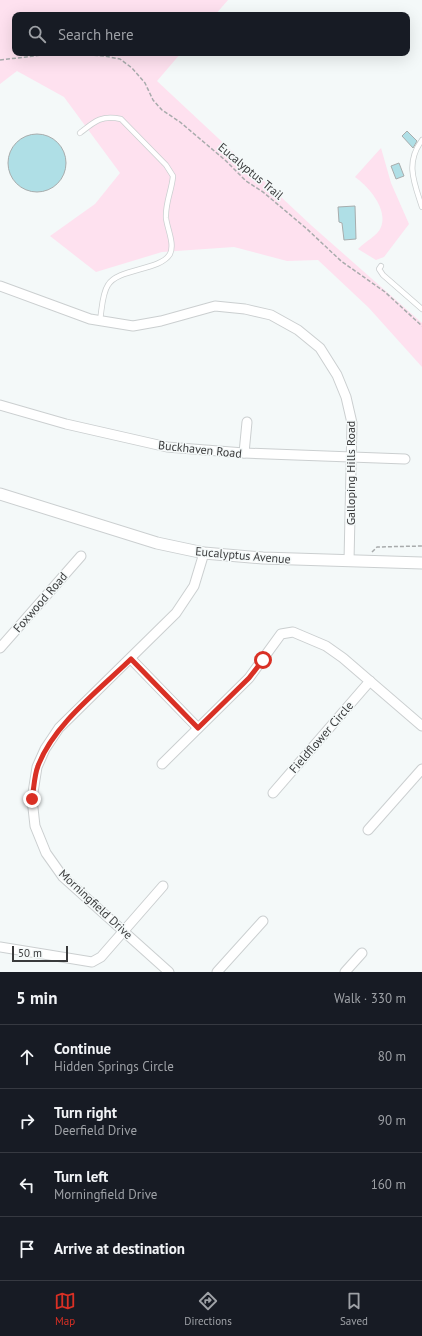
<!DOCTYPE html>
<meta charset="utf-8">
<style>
:root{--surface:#171b24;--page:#242831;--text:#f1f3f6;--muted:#9ea1a6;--line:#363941;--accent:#d93025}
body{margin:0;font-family:"PT Sans",sans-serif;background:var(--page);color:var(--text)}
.scale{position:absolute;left:12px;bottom:10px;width:56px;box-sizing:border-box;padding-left:4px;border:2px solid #3a3b3c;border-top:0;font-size:11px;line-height:14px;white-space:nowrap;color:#3a3b3c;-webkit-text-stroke:3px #f4f9f9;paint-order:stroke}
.stop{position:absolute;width:12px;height:12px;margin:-9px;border:3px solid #d93025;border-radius:50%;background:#fff}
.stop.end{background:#d93025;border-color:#fff;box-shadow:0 1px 4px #0008}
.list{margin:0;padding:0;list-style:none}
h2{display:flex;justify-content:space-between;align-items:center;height:52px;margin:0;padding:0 16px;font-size:17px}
h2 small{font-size:13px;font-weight:400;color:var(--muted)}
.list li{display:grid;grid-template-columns:26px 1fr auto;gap:12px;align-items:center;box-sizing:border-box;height:64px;padding:0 16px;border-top:1px solid var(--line)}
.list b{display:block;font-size:15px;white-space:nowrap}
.list p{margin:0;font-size:13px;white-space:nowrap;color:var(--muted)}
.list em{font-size:13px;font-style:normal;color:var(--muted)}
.icon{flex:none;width:22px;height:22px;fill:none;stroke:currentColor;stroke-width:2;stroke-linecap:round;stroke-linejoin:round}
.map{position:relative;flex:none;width:422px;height:972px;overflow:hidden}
.search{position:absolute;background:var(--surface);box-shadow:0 4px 16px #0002;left:12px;right:12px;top:12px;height:44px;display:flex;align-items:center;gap:10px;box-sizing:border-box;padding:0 14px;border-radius:8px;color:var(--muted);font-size:15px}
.sheet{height:308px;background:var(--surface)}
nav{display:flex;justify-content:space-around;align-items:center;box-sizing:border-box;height:56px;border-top:1px solid var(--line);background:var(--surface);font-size:11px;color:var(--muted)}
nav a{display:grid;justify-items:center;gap:2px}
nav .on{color:var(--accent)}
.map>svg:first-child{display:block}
.green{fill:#fee1ef}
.building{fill:#afdfe6;stroke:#a8adad}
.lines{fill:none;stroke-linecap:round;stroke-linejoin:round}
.service-casing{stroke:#cbcfd0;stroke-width:6}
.minor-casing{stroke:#cbcfd0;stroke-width:11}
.tertiary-casing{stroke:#cbcfd0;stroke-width:13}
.path{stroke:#a8abac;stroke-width:1.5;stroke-dasharray:4 2;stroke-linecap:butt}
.service{stroke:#fff;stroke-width:4.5}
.minor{stroke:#fff;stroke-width:9}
.tertiary{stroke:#fff;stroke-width:11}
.route{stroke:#d93025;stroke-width:5}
.labels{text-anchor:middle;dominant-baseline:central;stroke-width:3;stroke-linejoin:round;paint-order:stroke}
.street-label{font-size:12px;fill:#3a3b3c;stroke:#f4f9f9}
</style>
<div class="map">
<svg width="422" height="972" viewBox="0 0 422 972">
<rect width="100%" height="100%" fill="#f4f9f9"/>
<g class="green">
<path d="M0 0H228L215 15H15V53H181L157 81 312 226 422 323V367L369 308 318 260 287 261 234 247 162 252 96 272 50 236 95 204 120 173 64 97 17 71 0 84Z"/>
<path d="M381 148 391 183 409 224 384 257 376 260 358 249C364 242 378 236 381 227 388 209 369 187 355 177Z"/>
</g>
<g class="building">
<path d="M407 131 417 141 413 148 402 136Z"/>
<circle cx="37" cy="163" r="29"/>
<path d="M399 163 404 176 396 179 391 166Z"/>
<path d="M355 206 356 239 344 240 342 223 339 222 338 207Z"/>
</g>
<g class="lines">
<defs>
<g id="service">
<path d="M80 133C95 121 101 115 121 119L166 165 173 176C172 190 165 203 166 218 167 228 175 244 170 254 160 271 118 268 108 285 102 294 102 309 100 320"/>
<path d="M422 140C405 163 414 182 422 207"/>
<path d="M381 266 379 269 383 275 422 309"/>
</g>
<g id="minor">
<path d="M0 286 90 319 133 326 161 321 215 306 245 309 271 315 298 330 320 348 337 375 346 397 352 423 349 561"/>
<path d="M0 405 66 424 167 447 244 453 405 459"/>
<path d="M244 453 247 422"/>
<path d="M0 648 81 556"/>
<path d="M131 659 198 728"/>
<path d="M162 764 249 678 281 634 293 632 326 646 343 658 422 726"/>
<path d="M273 793 370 681"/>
<path d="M368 830 422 769"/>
<path d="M0 947 92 962 101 957 163 886"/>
<path d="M169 972 63 877 46 853 35 826 32 799 37 767 45 749 59 728 176 613 194 586 204 553"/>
<path d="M217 972 263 921"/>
<path d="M345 972 362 953"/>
</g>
<path id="tertiary" d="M0 494 157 543 204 553 263 558 422 563"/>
</defs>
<use href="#service" class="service-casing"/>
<use href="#minor" class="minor-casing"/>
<use href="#tertiary" class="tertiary-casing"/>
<g class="path">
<path d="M64 53 104 56 120 59 132 68 145 83 153 100 162 110 180 122 225 160 246 181 263 192 307 229 341 261 385 292 422 326"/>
<path d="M0 60 60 53"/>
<path d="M372 552 377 547 422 546"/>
</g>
<use href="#service" class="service"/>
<use href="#minor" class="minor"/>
<use href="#tertiary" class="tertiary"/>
</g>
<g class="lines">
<path class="route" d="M32 799C34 789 34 776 38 766 53 725 100 689 131 659L198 728 249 678 263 660"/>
</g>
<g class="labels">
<g class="street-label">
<text transform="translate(251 171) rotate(40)">Eucalyptus Trail</text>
<text transform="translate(200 449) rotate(6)">Buckhaven Road</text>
<text transform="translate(350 473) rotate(-90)">Galloping Hills Road</text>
<text transform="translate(243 555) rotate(5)">Eucalyptus Avenue</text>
<text transform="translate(40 602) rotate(-49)">Foxwood Road</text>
<text transform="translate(321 737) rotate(-49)">Fieldflower Circle</text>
<text transform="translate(96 904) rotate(43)">Morningfield Drive</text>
</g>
</g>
</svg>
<div class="scale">50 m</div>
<div class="stop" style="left:263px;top:660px"></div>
<div class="stop end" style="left:32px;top:799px"></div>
<div class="search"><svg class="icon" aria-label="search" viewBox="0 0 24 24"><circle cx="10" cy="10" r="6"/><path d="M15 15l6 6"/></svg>Search here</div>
</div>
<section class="sheet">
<h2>5 min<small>Walk · 330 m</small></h2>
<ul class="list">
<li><svg class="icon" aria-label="ahead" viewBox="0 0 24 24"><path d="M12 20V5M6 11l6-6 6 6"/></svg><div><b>Continue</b><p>Hidden Springs Circle</p></div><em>80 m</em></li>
<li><svg class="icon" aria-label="right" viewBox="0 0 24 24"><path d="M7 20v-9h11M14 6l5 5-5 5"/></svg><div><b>Turn right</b><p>Deerfield Drive</p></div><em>90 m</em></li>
<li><svg class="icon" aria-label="left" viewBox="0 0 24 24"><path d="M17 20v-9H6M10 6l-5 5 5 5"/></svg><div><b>Turn left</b><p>Morningfield Drive</p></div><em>160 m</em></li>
<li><svg class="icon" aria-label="arrive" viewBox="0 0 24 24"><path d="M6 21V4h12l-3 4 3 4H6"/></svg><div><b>Arrive at destination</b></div></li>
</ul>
</section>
<nav>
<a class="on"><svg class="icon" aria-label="map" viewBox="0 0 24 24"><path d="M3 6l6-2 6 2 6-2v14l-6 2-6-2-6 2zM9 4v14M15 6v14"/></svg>Map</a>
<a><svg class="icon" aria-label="directions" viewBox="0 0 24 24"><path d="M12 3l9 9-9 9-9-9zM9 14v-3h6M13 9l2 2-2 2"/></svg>Directions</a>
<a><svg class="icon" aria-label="saved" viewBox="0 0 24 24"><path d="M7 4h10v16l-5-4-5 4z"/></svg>Saved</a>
</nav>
